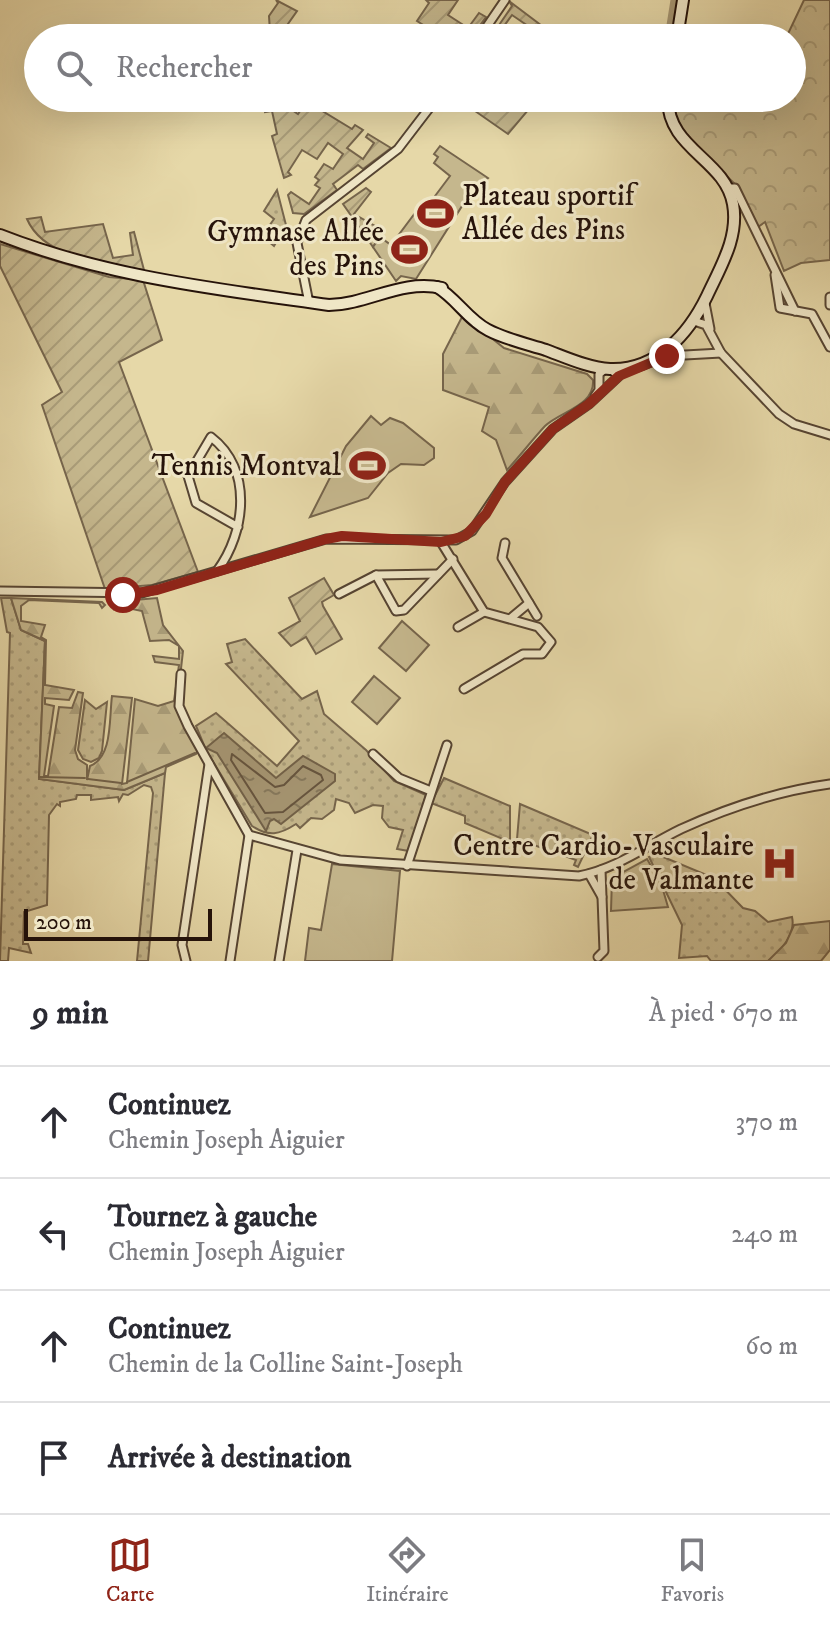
<!DOCTYPE html>
<html lang="fr">
<meta charset="utf-8">
<style>
:root{--surface:#fff;--page:#f7f7f7;--text:#2b2b33;--muted:#7c7c81;--line:#e1e1e2;--accent:#8f2418}
body{margin:0;font-family:"IM FELL DW Pica",serif;background:var(--page);color:var(--text)}
.scale{position:absolute;left:24px;bottom:20px;width:188px;box-sizing:border-box;padding-left:8px;border:4px solid #26130a;border-top:0;font-size:22px;line-height:28px;white-space:nowrap;color:#26130a;-webkit-text-stroke:6px #efe6c6;paint-order:stroke}
.stop{position:absolute;width:24px;height:24px;margin:-18px;border:6px solid #8f2418;border-radius:50%;background:#fff}
.stop.end{background:#8f2418;border-color:#fff;box-shadow:0 2px 8px #0008}
.list{margin:0;padding:0;list-style:none}
h2{display:flex;justify-content:space-between;align-items:center;height:104px;margin:0;padding:0 32px;font-size:34px}
h2 small{font-size:26px;font-weight:400;color:var(--muted)}
.list li{display:grid;grid-template-columns:52px 1fr auto;gap:24px;align-items:center;box-sizing:border-box;height:112px;padding:0 32px;border-top:2px solid var(--line)}
.list b{display:block;font-size:30px;white-space:nowrap}
.list p{margin:0;font-size:26px;white-space:nowrap;color:var(--muted)}
.list em{font-size:26px;font-style:normal;color:var(--muted)}
.icon{flex:none;width:44px;height:44px;fill:none;stroke:currentColor;stroke-width:2;stroke-linecap:round;stroke-linejoin:round}
.map{position:relative;flex:none;width:830px;height:961px;overflow:hidden}
.search{position:absolute;background:var(--surface);box-shadow:0 8px 32px #0002;left:24px;right:24px;top:24px;height:88px;display:flex;align-items:center;gap:20px;box-sizing:border-box;padding:0 28px;border-radius:44px;color:var(--muted);font-size:30px}
.sheet{height:552px;background:var(--surface)}
nav{display:flex;justify-content:space-around;align-items:center;box-sizing:border-box;height:112px;border-top:2px solid var(--line);background:var(--surface);font-size:22px;color:var(--muted)}
nav a{display:grid;justify-items:center;gap:4px}
nav .on{color:var(--accent)}
.map>svg:first-child{display:block}
.grass{fill:url(#grass-dots);stroke:#76654c;stroke-width:2}
.forest{fill:url(#forest-firs);stroke:#76654c;stroke-width:2}
.park{fill:url(#park-crowns);stroke:#76654c;stroke-width:2}
.garden{fill:url(#garden-furrows);stroke:#76654c;stroke-width:2}
.pitch{fill:#c5b78d;stroke:#76654c;stroke-width:2}
.water{fill:url(#water-ripples);stroke:#726148;stroke-width:2}
.lines{fill:none;stroke-linecap:round;stroke-linejoin:round}
.shore{stroke:#66543e;stroke-width:2}
.stream{stroke:#726148;stroke-width:2}
.canal{stroke:#a59572;stroke-width:7}
.street-casing{stroke:#564432;stroke-width:11}
.secondary-casing{stroke:#26130a;stroke-width:14}
.street{stroke:#efe6c6;stroke-width:7}
.secondary{stroke:#efe6c6;stroke-width:10}
.route{stroke:#8f2418;stroke-width:10}
.labels{text-anchor:middle;dominant-baseline:central;stroke-width:6;stroke-linejoin:round;paint-order:stroke}
.poi-label{font-size:30px;fill:#26130a;stroke:#efe6c6;text-anchor:end}
</style>
<div class="map">
<svg width="830" height="961" viewBox="0 0 830 961">
<defs>
<pattern id="grass-dots" width="8" height="8" patternUnits="userSpaceOnUse" patternTransform="scale(2)"><rect width="8" height="8" fill="#c5b78d"/><path d="M2 2h.1M6 6h.1" fill="none" stroke="#a99c78" stroke-width="1.8" stroke-linecap="round"/></pattern>
<pattern id="forest-firs" width="22" height="20" patternUnits="userSpaceOnUse" patternTransform="scale(2)"><rect width="22" height="20" fill="#c5b78d"/><path d="M5 1l3.5 6h-7zM16 11l3.5 6h-7z" fill="#a99c78"/></pattern>
<pattern id="park-crowns" width="20" height="18" patternUnits="userSpaceOnUse" patternTransform="scale(2)"><rect width="20" height="18" fill="#c5b78d"/><path d="M2 6a3 3 0 1 1 6 0M12 15a3 3 0 1 1 6 0" fill="none" stroke="#a99c78"/></pattern>
<pattern id="garden-furrows" width="10" height="10" patternUnits="userSpaceOnUse" patternTransform="scale(2)"><rect width="10" height="10" fill="#c5b78d"/><path d="M-1 1l2-2M0 10L10 0M9 11l2-2" fill="none" stroke="#a99c78"/></pattern>
<pattern id="water-ripples" width="26" height="14" patternUnits="userSpaceOnUse" patternTransform="scale(2)"><rect width="26" height="14" fill="#a59572"/><path d="M2 4q2-2 4 0t4 0M15 11q2-2 4 0t4 0" fill="none" stroke="#86785c"/></pattern>
</defs>
<rect width="100%" height="100%" fill="#e6d8a8"/>
<filter id="stains"><feTurbulence type="fractalNoise" baseFrequency=".0025" numOctaves="4"/><feColorMatrix values="0 0 0 0 .2 0 0 0 0 .09 0 0 0 0 .02 0 0 0 .5 -.17"/></filter>
<radialGradient id="worn" r=".72"><stop offset=".6" stop-color="#630" stop-opacity="0"/><stop offset="1" stop-color="#630" stop-opacity=".3"/></radialGradient>
<g class="grass">
<path d="M277 190 286 225 274 246 262 236 274 219 264 211Z"/>
<path d="M1 598H11L21 630 45 641 39 779 124 790 165 773 148 961H137L153 793 151 787 144 785 128 795 123 794 119 801 118 797 91 800V795H77L76 799 60 802V806L57 804 49 815 47 905 24 912 23 944H28L31 953 9 948 8 961H0L10 633 7 632Z"/>
<path d="M245 639 302 699 317 691 324 714 366 750 394 781 426 795 409 851 397 849 403 830 389 827 382 818 383 806 373 805 355 813 349 803 336 799 334 810 322 819 311 818 300 828 296 824C279 835 269 837 252 826L206 750 196 726 216 713 277 766 299 741 226 664 232 662 227 644Z"/>
<path d="M85 700 96 709 107 702 102 751 99 758 91 762 83 759 78 750Z"/>
<path d="M444 778 510 806V842L465 823V816L431 803Z"/>
<path d="M520 804 593 835 578 867 574 865 576 860 517 839Z"/>
<path d="M656 854 714 878 743 908 755 911 768 922 792 917C796 934 781 951 768 961H711L707 956 679 958 682 925 649 857Z"/>
</g>
<g class="forest">
<path d="M463 315 504 348 587 374 593 380C595 406 561 411 545 426 532 440 520 456 507 470L496 440 482 431 489 407 443 390V354Z"/>
<path d="M11 598 102 602 105 605 102 608 99 603 29 600 21 606V621L45 625 41 637 46 640 45 685 74 690 69 700 45 698V704L54 706 44 776H48L59 707 72 708 78 692 83 693 75 750 78 759 87 765V780L90 766C113 757 109 718 112 696L132 698 122 784 127 783 135 699 158 706 174 701 179 665 155 662 153 656 179 659V646L169 640 150 641 142 611 118 606 114 609 112 602 157 598 163 625 183 651 178 695 198 749 196 754 166 767 165 773 124 790 39 779 45 641 21 630Z"/>
<path d="M830 921V950L821 961H768L786 943 794 925Z"/>
</g>
<path class="park" d="M804 0H830V260L801 263 784 271 765 222 758 227 736 185 676 127 671 98H792V38H786Z"/>
<g class="garden">
<path d="M276 0 297 11 283 31 293 38H279L270 32 269 16 278 3Z"/>
<path d="M426 0H458L448 15 468 28 479 13 486 17 471 38H444L417 21 429 3Z"/>
<path d="M509 1 558 38H519L528 26 512 15 501 30 497 28 512 6Z"/>
<path d="M275 98H285L282 103 298 114 309 98H314L311 104 352 129 355 125 363 130 347 148 363 159 374 143 366 137 368 134 391 148 363 169 358 165 333 184 337 190 304 214 293 213 288 195 291 192 309 204 320 188 315 185 319 180 315 177 324 164 333 169 343 154 328 143 317 159 302 150 288 172 291 175 284 178 272 136 277 134 272 111 265 112 264 105Z"/>
<path d="M480 98H526L534 103 508 134 475 111Z"/>
<path d="M366 188 371 192 354 214 384 231 373 247 343 204Z"/>
<path d="M41 217 45 232 103 224 113 258 133 255 130 233 134 232 144 270C106 264 44 259 27 219Z"/>
<path d="M0 244 109 277 143 280 162 340 119 362 198 572 152 585 105 589 42 405 62 392 0 266Z"/>
<path d="M324 578 334 595 322 602 323 606 342 639 316 654 306 637 291 646 279 633 300 621 289 598Z"/>
</g>
<g class="pitch">
<path d="M440 146 488 178 469 195 416 279 401 276 396 281 373 247 380 237 391 245 421 205 426 208 450 176 434 163 438 157 434 154Z"/>
<path d="M371 416 381 425 390 418 403 423 434 448V458L424 465 401 464 388 473 368 498 310 517 346 446Z"/>
<path d="M402 621 429 645 406 671 379 648Z"/>
<path d="M374 676 400 698 377 724 352 702Z"/>
<path d="M647 859 661 883 668 907 611 911 612 878Z"/>
<path d="M332 864 400 871 392 961H305L309 928 321 930Z"/>
</g>
<path class="water" d="M224 733 276 778 303 756 335 774V781L281 824 274 819 270 821 266 831 217 753 206 748Z"/>
<g class="lines">
<path class="shore" d="M232 754 275 787 284 785 303 766 321 775 323 780 283 812 265 813 231 760Z"/>
<g class="stream">
<path d="M39 777 85 778"/>
<path d="M88 779 121 783"/>
<path d="M127 782 195 753"/>
</g>
<path class="canal" d="M668 38 674 0"/>
<defs>
<g id="street">
<path d="M479 38 505 0"/>
<path d="M727 188H735L795 311"/>
<path d="M775 275 780 308 812 314 830 347"/>
<path d="M830 297V305"/>
<path d="M309 303 297 243 306 220 398 149 437 98"/>
<path d="M705 303 710 329"/>
<path d="M694 321 706 325 721 353 779 414 794 424 830 435"/>
<path d="M667 356 721 353"/>
<path d="M595 396 599 390V374L605 369"/>
<path d="M441 542 484 612 538 627 551 642 542 654H523L464 689"/>
<path d="M505 543 502 558 537 616"/>
<path d="M217 571C246 532 253 469 211 437L188 476 196 503 238 527"/>
<path d="M376 575 396 611 404 610 453 559"/>
<path d="M0 591 142 593 326 539 456 540 472 531 505 482 553 429 589 404 619 376 610 369"/>
<path d="M339 594 376 575 438 574"/>
<path d="M511 618 529 603"/>
<path d="M458 627 484 612"/>
<path d="M181 674 179 706 188 726 249 835 340 860 579 876C618 868 646 846 681 829 727 808 779 791 830 784"/>
<path d="M373 754 399 778 431 791"/>
<path d="M407 866 447 745"/>
<path d="M589 874 602 897 601 870"/>
<path d="M598 957 604 951 602 897"/>
<path d="M186 961 182 945 209 764"/>
<path d="M230 961 249 835"/>
<path d="M279 961 297 850"/>
</g>
<g id="secondary">
<path d="M677 38 683 0"/>
<path d="M0 235C107 277 217 289 329 305 369 304 401 279 442 288"/>
<path d="M437 287C456 298 468 320 488 330 505 339 527 344 546 350 565 357 589 368 610 369 657 371 689 333 707 296 721 266 739 237 733 204 725 159 667 149 668 98"/>
</g>
</defs>
<use href="#street" class="street-casing"/>
<use href="#secondary" class="secondary-casing"/>
<use href="#street" class="street"/>
<use href="#secondary" class="secondary"/>
</g>
<g class="lines">
<path class="route" d="M123 595 157 590 326 539 342 536 441 542 465 536 486 514 505 482 553 429 589 404 619 376 667 356"/>
</g>
<defs>
<symbol id="stadium-bare" viewBox="-9 -9 18 18"><path d="M0-5a6.5 5 0 1 0 0 10a6.5 5 0 1 0 0-10ZM-3.5-1.8h7v3.6h-7Z" fill="#8f2418" stroke="#efe6c6" stroke-width="2.5" paint-order="stroke"/></symbol>
<symbol id="hospital-bare" viewBox="-9 -9 18 18"><path d="M-5-5h3v3.5h4V-5h3V5h-3V1.5h-4V5h-3Z" fill="#8f2418" stroke="#efe6c6" stroke-width="2.5" paint-order="stroke"/></symbol>
</defs>
<g fill-rule="evenodd">
<use href="#stadium-bare" x="410" y="188" width="51" height="51"/>
<use href="#stadium-bare" x="384" y="224" width="51" height="51"/>
<use href="#stadium-bare" x="342" y="440" width="51" height="51"/>
<use href="#hospital-bare" x="754" y="838" width="51" height="51"/>
</g>
<g class="labels">
<g class="poi-label">
<text x="462" y="196" text-anchor="start">Plateau sportif<tspan x="462" dy="34">Allée des Pins</tspan></text>
<text x="384" y="232">Gymnase Allée<tspan x="384" dy="34">des Pins</tspan></text>
<text x="341" y="466">Tennis Montval</text>
<text x="754" y="846">Centre Cardio-Vasculaire<tspan x="754" dy="34">de Valmante</tspan></text>
</g>
</g>
<rect width="100%" height="100%" filter="url(#stains)"/>
<rect width="100%" height="100%" fill="url(#worn)"/>
</svg>
<div class="scale">200 m</div>
<div class="stop" style="left:123px;top:595px"></div>
<div class="stop end" style="left:667px;top:356px"></div>
<div class="search"><svg class="icon" aria-label="search" viewBox="0 0 24 24"><circle cx="10" cy="10" r="6"/><path d="M15 15l6 6"/></svg>Rechercher</div>
</div>
<section class="sheet">
<h2>9 min<small>À pied · 670 m</small></h2>
<ul class="list">
<li><svg class="icon" aria-label="ahead" viewBox="0 0 24 24"><path d="M12 20V5M6 11l6-6 6 6"/></svg><div><b>Continuez</b><p>Chemin Joseph Aiguier</p></div><em>370 m</em></li>
<li><svg class="icon" aria-label="left" viewBox="0 0 24 24"><path d="M17 20v-9H6M10 6l-5 5 5 5"/></svg><div><b>Tournez à gauche</b><p>Chemin Joseph Aiguier</p></div><em>240 m</em></li>
<li><svg class="icon" aria-label="ahead" viewBox="0 0 24 24"><path d="M12 20V5M6 11l6-6 6 6"/></svg><div><b>Continuez</b><p>Chemin de la Colline Saint-Joseph</p></div><em>60 m</em></li>
<li><svg class="icon" aria-label="arrive" viewBox="0 0 24 24"><path d="M6 21V4h12l-3 4 3 4H6"/></svg><div><b>Arrivée à destination</b></div></li>
</ul>
</section>
<nav>
<a class="on"><svg class="icon" aria-label="map" viewBox="0 0 24 24"><path d="M3 6l6-2 6 2 6-2v14l-6 2-6-2-6 2zM9 4v14M15 6v14"/></svg>Carte</a>
<a><svg class="icon" aria-label="directions" viewBox="0 0 24 24"><path d="M12 3l9 9-9 9-9-9zM9 14v-3h6M13 9l2 2-2 2"/></svg>Itinéraire</a>
<a><svg class="icon" aria-label="saved" viewBox="0 0 24 24"><path d="M7 4h10v16l-5-4-5 4z"/></svg>Favoris</a>
</nav>
